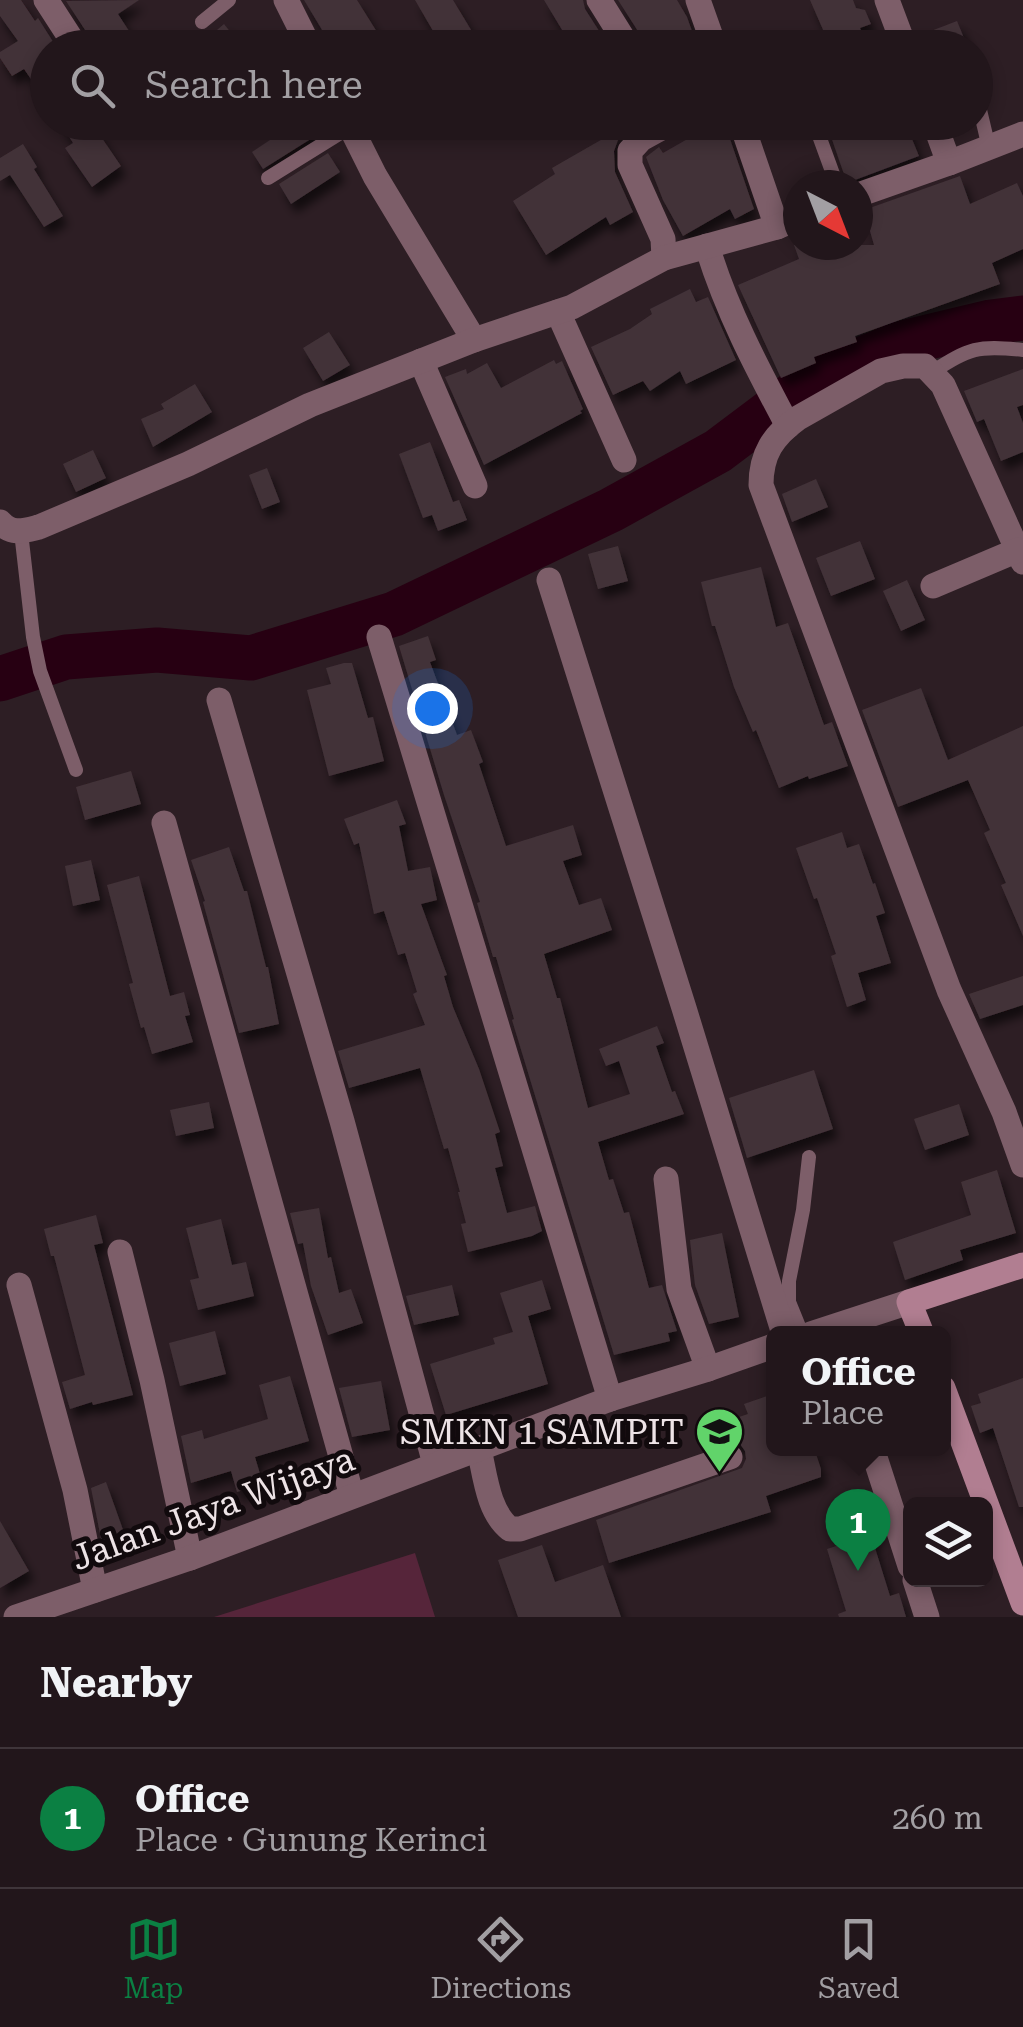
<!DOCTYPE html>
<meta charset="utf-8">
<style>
:root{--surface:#22161b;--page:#2e2328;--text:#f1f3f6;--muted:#a29fa3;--line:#3f353a;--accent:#0b8043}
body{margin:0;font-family:"Roboto Serif",serif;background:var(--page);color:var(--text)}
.controls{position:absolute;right:30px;bottom:30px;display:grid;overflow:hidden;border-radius:15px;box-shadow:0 5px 15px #0003}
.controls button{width:90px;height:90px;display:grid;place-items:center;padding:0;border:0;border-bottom:2px solid var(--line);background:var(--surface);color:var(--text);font:50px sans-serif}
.compass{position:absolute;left:783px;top:170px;width:90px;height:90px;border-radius:50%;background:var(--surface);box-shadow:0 5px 15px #0003;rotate:138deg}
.you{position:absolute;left:432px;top:708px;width:35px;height:35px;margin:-25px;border:8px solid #fff;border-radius:50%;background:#1a73e8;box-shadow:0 0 0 15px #1a73e833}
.badge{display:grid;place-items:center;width:65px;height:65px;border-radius:50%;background:var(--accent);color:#fff;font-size:32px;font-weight:700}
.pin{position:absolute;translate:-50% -82px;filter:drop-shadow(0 2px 5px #0008)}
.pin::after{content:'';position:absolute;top:52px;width:35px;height:30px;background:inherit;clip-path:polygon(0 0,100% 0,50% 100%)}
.popup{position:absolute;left:766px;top:1326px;width:185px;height:130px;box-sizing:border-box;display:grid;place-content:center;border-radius:15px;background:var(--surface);filter:drop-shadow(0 2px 8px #0005);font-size:32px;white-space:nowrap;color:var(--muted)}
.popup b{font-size:38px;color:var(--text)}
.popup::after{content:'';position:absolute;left:50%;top:100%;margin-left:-20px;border:20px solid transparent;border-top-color:var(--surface)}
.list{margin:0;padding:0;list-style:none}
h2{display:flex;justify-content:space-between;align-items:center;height:130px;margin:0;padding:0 40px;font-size:42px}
h2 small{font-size:32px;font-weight:400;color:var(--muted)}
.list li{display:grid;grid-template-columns:65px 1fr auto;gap:30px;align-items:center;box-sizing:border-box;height:140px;padding:0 40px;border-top:2px solid var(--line)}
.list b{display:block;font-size:38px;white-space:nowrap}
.list p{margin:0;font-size:32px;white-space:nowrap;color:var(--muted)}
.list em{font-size:32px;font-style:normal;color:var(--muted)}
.icon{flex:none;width:55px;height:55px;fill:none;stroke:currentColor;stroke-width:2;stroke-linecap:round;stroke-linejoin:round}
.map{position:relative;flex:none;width:1023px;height:1617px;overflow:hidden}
.search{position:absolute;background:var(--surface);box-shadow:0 5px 15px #0003;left:30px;right:30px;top:30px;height:110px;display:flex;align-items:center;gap:25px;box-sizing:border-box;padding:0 35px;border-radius:55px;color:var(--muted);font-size:38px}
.sheet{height:270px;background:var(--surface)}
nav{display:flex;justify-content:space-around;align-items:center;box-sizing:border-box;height:140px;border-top:2px solid var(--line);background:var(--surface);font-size:28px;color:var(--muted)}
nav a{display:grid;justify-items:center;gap:5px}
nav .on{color:var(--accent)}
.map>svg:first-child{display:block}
.green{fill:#56253a}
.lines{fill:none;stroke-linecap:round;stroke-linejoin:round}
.river{stroke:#270012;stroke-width:45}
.building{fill:#423238;filter:url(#shadow)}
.lane{stroke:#7d5e69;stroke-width:14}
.street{stroke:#7d5e69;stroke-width:25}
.secondary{stroke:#b17e91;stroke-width:25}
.labels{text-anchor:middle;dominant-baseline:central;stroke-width:10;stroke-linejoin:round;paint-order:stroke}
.poi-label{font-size:35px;fill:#ede3e6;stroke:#110a0d;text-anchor:end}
.street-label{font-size:35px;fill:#ede3e6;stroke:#110a0d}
</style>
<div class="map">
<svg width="1023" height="1617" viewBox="0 0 1023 1617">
<defs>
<filter id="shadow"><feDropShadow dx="5" dy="9" stdDeviation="5" flood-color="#0009"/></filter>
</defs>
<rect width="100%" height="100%" fill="#2d1e24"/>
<path class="green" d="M415 1553 435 1617H214Z"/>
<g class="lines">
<path class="river" d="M0 679 66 657 157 650 251 658 394 614 611 510 718 451 815 378 899 344 991 322 1023 318"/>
</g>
<g class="building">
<path d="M0 0H21L35 21 38 18 57 48H48V104L24 69 12 76 0 58V52L18 41 0 16Z"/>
<path d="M139 0 118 14 140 48H93L91 39 66 1Z"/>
<path d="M304 0H357L387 48H333Z"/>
<path d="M415 0H453L482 48H443Z"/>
<path d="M544 0H583L585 9 610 48H573Z"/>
<path d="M618 0H677L687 17 698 48H645L643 39Z"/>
<path d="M810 0H853L856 8 865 10 871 24 860 28 868 48H831Z"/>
<path d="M957 21 968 48H921L918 36Z"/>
<path d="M224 24 243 48H196Z"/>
<path d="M60 122H91L121 166 92 187 65 148 73 143Z"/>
<path d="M297 122H332L333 125 263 169 252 152Z"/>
<path d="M616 122H637L618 140 614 151 615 172 633 212 610 225 606 217 546 255 513 201 555 174 552 168 620 129Z"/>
<path d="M692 122H721L730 139 754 209 735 219 730 209 683 236 663 200 646 157 659 147 663 153 698 133Z"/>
<path d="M826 122H905L919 156 847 183Z"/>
<path d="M23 144 37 167 34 169 63 216 44 227 10 175 0 181V158Z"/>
<path d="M328 153 340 172 291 204 279 184Z"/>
<path d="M960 176 970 204 1017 183 1023 196V249L992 263 1000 284 855 336 857 342 814 357 816 363 781 378 738 285 799 259 794 245H874L864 210Z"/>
<path d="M690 289 696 302 708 297 736 360 686 384 680 371 650 391 643 381 613 395 591 347 630 329 652 314 650 309Z"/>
<path d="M329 332 350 365 323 381 303 348Z"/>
<path d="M554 360 556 364 562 361 583 409 580 411 582 413 484 465 445 377 466 369 467 374 487 363 501 388Z"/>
<path d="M1023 369V405L1017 407 1023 423V452L1001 461 984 419 977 422 964 391Z"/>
<path d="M195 384 212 412 153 447 141 419 164 409 161 404Z"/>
<path d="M430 442 453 502 459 500 467 520 438 531 432 515 423 518 399 454Z"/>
<path d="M93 450 106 478 76 492 63 464Z"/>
<path d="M267 468 280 502 262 509 249 475Z"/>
<path d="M816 479 828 507 792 522 782 494Z"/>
<path d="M860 541 875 579 831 596 816 558Z"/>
<path d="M618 546 628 581 598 589 588 554Z"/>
<path d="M761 567 776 627 788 623 824 725 832 722 848 766 809 779 808 776 779 788 756 730 753 732 734 687 715 626H712L701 582Z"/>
<path d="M907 580 925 620 901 631 883 591Z"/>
<path d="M428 636 436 660 430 662 457 735 471 730 483 762 479 764 506 846 573 825 582 855 563 861 579 905 601 898 612 930 544 954 557 998H560L588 1108 630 1094 619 1061 606 1066 599 1049 657 1026 664 1043 656 1046 672 1092 675 1091 684 1114 598 1142 609 1180 613 1179 624 1213 629 1212 649 1288 662 1285 677 1331 668 1333 670 1341 614 1355 512 1020 514 1019 496 957H493L477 903 480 902 444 795 399 646Z"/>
<path d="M344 663H352L368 718 373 717 384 761 329 776 307 690 331 684 326 668Z"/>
<path d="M921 688 948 760 1023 726V936L1001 885 1006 883 984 833 990 830 968 780 898 807 862 710Z"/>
<path d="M131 771 141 804 85 820 76 787Z"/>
<path d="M397 800 406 824 399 826 408 871 430 867 437 900 421 904 447 975 444 976 453 1007 479 1069 500 1132 495 1134 503 1166 495 1168 507 1213 535 1206 542 1231 532 1236 468 1252 461 1224 466 1223 458 1192H460L448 1148 444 1149 420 1068 349 1088 338 1051 425 1025 413 994 417 992 405 953 398 955 384 911 374 914 359 843 354 845 344 819Z"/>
<path d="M842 832 847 848 859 844 873 884 875 883 885 913 876 916 891 963 858 973 866 1000 847 1007 831 956 836 954 817 898 814 899 796 848Z"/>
<path d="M229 847 244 891H247L266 967H268L279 1024 239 1033 203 902 205 901 191 860Z"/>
<path d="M91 860 100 900 73 906 65 866Z"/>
<path d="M139 876 170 996 184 992 190 1015 185 1016 193 1042 152 1054 144 1027 141 1028 129 984 133 983 107 885Z"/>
<path d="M1023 976V1005L980 1019 969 994Z"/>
<path d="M814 1070 833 1129 747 1158 729 1098Z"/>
<path d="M209 1102 214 1128 176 1136 170 1110Z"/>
<path d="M959 1104 969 1135 925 1150 914 1119Z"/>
<path d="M997 1170 1016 1233 960 1250 963 1260 905 1280 893 1242 971 1215 961 1182Z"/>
<path d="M319 1208 328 1258 331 1257 339 1293 351 1289 363 1323 328 1335 311 1286 303 1243 298 1244 290 1213Z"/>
<path d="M96 1215 103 1243 94 1245 133 1395 93 1405 92 1402 70 1409 62 1382 85 1375 54 1256H51L44 1229Z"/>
<path d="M221 1219 232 1265 246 1262 254 1296 198 1310 190 1280 199 1278 186 1228Z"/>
<path d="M722 1233 739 1317 709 1324 695 1285 690 1240Z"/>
<path d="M542 1280 551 1309 528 1316 548 1384 446 1415 430 1364 495 1344 493 1338 513 1332 500 1293Z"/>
<path d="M452 1285 459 1315 414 1325 406 1296Z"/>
<path d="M215 1331 226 1374 180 1386 169 1343Z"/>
<path d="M290 1376 309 1441 255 1457 263 1484 237 1492 231 1471 191 1483 181 1436 202 1430 204 1439 268 1419 259 1385Z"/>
<path d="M1023 1378V1507H1019L993 1428 980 1433 971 1406 981 1403 978 1394Z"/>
<path d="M381 1381 390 1430 352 1437 339 1388Z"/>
<path d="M773 1394V1448H814L821 1469V1477L766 1496 771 1512 609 1563 596 1520 742 1468 746 1459 745 1451 740 1444 726 1441 721 1423 748 1414 744 1404Z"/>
<path d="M106 1482 127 1541 103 1549 91 1488Z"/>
<path d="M0 1521 29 1571 0 1588Z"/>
<path d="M871 1535 890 1596 899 1593 906 1617H839L838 1614 846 1611 827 1549Z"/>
<path d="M542 1545 555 1582 603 1565 621 1617H518L498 1560Z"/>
</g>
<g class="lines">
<g class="lane">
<path d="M202 22 229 0"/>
<path d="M976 93 989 148"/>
<path d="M814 122 837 185"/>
<path d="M268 178 350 127"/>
<path d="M932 372C970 348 977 345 1023 350"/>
<path d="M21 532 33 637 40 671 76 770"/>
<path d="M802 1334 789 1302V1281L803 1210 809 1157"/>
</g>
<g class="street">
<path d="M46 0 77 48"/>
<path d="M286 0 310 48"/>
<path d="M599 0 629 48"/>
<path d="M698 0 715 48"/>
<path d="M887 0 905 48"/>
<path d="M348 122 375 176 474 340"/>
<path d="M741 122 777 227"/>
<path d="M934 122 949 163"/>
<path d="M858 195 949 163 1023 134"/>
<path d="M707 246C726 309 757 368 788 426"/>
<path d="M664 258 663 239 630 165V151L641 139 672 122"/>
<path d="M558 312 624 460"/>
<path d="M421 361 475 486"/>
<path d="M0 522C12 535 23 531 39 527L188 464 310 405 474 340 572 307 664 258 777 227 798 218"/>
<path d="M1023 562 943 385 925 366H903L881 371 798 418C773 436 761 454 761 485L949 990 1004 1112 1023 1165"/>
<path d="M549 580 684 1008 784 1334"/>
<path d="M933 586 1018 550"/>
<path d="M379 637 610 1399"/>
<path d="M219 700 342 1121 435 1464"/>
<path d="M164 823 352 1496"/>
<path d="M666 1179 679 1289 708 1369"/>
<path d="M120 1252 152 1380 190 1558"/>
<path d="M19 1285 75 1490 95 1590"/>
<path d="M811 1334 909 1302"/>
<path d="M872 1448 910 1566"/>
<path d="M479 1449C485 1475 488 1512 510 1529H520L730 1457"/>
<path d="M915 1580 927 1617"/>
<path d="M16 1617 190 1558 610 1399 708 1369 773 1346"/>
</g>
<g class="secondary">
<path d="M922 1334 909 1302 1023 1265"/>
<path d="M943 1388 1023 1603"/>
</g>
</g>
<defs>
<symbol id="school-pin" viewBox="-11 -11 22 30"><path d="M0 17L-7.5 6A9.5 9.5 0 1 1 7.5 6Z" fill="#61d46a" stroke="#110a0d"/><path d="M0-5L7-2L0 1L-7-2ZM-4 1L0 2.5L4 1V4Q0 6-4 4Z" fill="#111"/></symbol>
</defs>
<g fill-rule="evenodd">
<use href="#school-pin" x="692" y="1404" width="55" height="75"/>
</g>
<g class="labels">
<g class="poi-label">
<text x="684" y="1432">SMKN 1 SAMPIT</text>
</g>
<g class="street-label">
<text transform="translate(213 1509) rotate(-20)">Jalan Jaya Wijaya</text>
</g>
</g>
</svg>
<div class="controls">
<button><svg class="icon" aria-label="layers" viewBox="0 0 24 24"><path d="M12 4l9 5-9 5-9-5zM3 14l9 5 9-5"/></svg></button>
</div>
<svg class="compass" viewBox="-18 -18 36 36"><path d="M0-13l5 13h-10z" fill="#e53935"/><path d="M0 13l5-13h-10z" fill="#a29fa3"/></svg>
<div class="you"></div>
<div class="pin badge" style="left:858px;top:1571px">1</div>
<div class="popup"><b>Office</b>Place</div>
<div class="search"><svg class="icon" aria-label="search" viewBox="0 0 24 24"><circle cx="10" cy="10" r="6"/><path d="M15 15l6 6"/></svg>Search here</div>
</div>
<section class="sheet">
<h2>Nearby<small></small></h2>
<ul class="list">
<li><span class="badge">1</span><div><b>Office</b><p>Place · Gunung Kerinci</p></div><em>260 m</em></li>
</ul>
</section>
<nav>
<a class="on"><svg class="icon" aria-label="map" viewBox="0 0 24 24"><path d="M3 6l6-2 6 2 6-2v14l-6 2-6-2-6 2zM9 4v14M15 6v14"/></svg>Map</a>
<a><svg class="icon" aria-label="directions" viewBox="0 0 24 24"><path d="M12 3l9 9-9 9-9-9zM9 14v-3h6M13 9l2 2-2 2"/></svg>Directions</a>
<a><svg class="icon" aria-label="saved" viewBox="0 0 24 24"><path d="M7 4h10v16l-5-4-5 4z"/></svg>Saved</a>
</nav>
